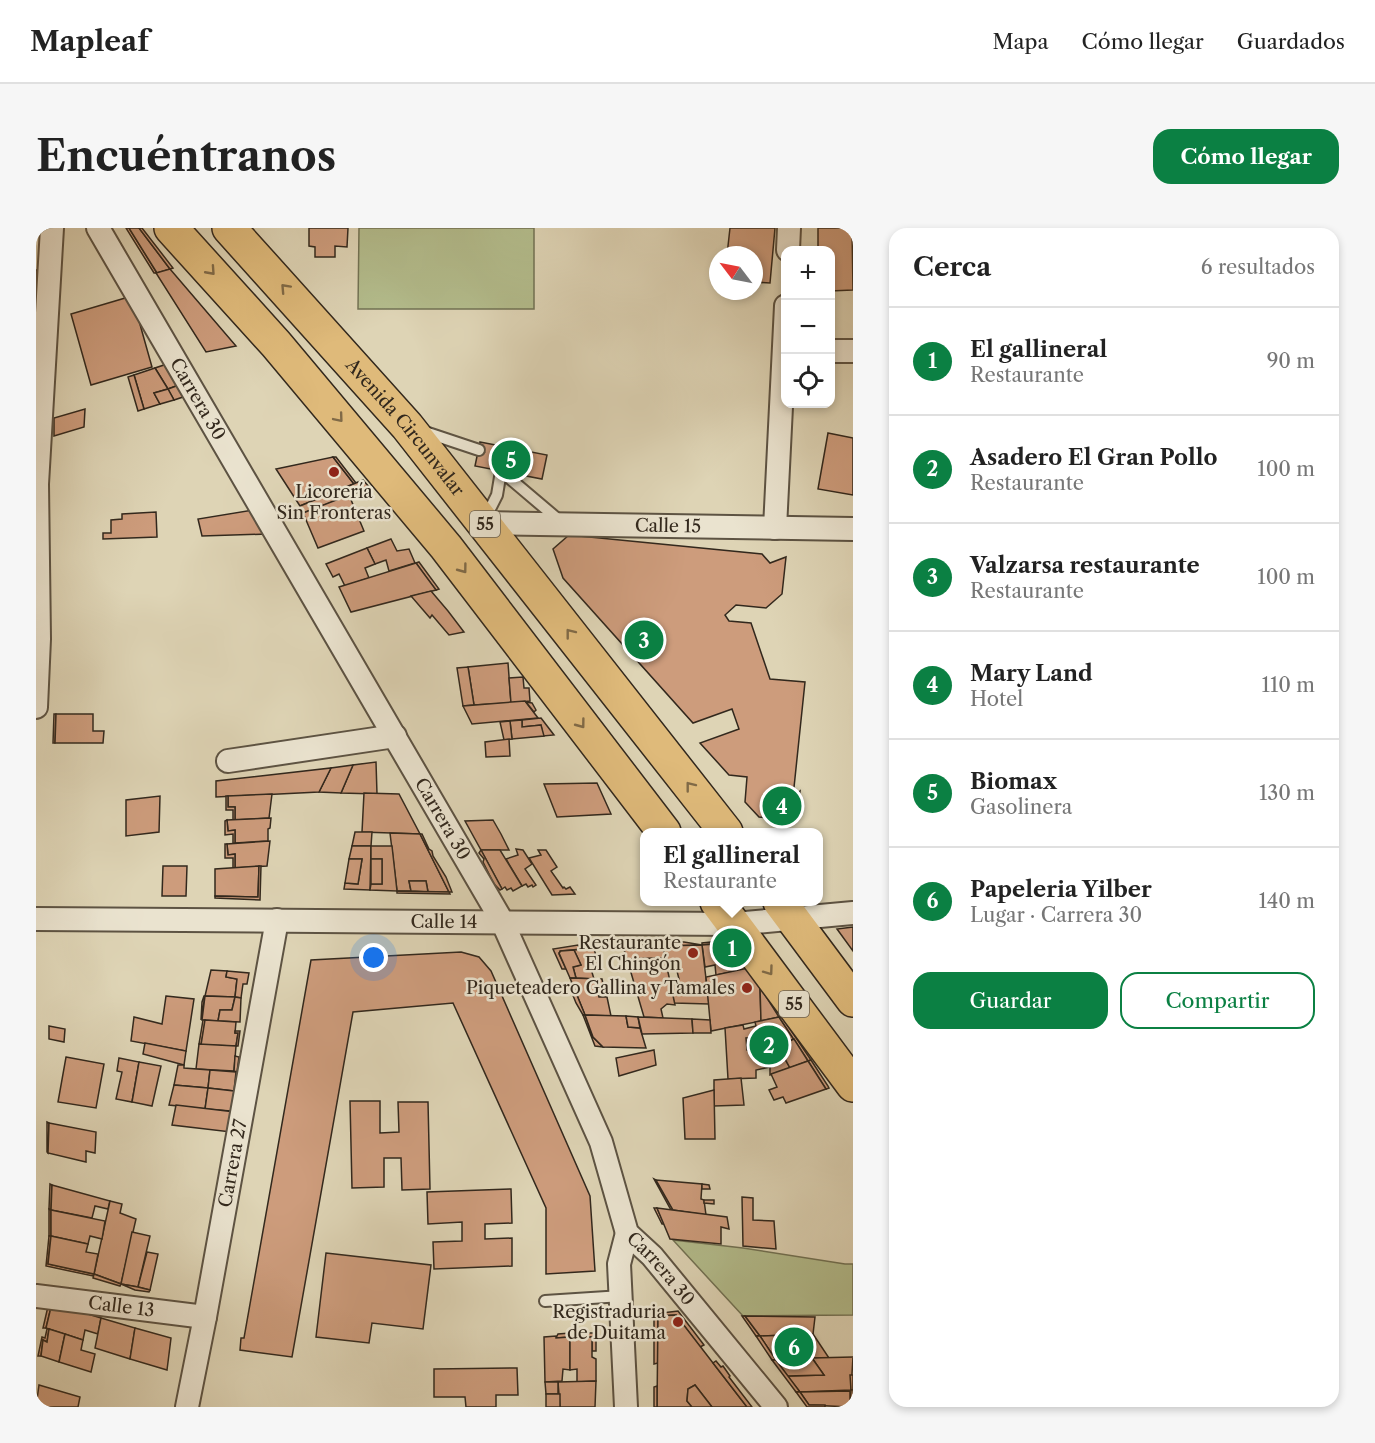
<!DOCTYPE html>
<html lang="es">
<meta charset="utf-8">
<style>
:root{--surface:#fff;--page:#f6f6f6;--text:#222;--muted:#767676;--line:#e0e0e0;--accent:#0b8043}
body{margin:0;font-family:"Libre Caslon Text",serif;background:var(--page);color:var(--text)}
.controls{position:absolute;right:18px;top:18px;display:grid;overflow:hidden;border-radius:12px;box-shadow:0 3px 9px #0003}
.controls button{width:54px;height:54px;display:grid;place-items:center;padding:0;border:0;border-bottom:2px solid var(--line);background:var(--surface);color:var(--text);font:30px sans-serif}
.compass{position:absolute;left:673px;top:18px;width:54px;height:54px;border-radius:50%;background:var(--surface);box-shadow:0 3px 9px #0003;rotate:302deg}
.you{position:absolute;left:338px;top:730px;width:21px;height:21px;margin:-15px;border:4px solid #fff;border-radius:50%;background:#1a73e8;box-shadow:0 0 0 9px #1a73e833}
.badge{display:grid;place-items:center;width:39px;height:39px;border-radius:50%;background:var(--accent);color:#fff;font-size:20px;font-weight:700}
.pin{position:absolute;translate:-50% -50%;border:3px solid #fff;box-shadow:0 2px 6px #0006}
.popup{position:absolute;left:604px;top:600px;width:183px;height:78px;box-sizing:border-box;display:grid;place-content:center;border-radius:12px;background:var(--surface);filter:drop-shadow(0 2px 4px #0005);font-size:20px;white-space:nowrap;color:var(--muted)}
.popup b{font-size:22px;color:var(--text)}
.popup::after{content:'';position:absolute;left:50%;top:100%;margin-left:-12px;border:12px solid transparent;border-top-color:var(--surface)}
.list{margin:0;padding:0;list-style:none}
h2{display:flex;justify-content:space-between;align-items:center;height:78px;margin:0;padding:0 24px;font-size:26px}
h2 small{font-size:20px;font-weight:400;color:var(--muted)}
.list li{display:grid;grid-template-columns:39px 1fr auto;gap:18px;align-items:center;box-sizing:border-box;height:108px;padding:0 24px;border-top:2px solid var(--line)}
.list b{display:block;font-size:22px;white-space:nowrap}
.list p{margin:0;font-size:20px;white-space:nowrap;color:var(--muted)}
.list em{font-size:20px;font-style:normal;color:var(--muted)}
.actions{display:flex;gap:12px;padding:18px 24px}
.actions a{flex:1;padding:14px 0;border:2px solid var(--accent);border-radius:18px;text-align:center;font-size:21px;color:var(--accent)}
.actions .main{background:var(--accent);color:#fff}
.icon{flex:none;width:33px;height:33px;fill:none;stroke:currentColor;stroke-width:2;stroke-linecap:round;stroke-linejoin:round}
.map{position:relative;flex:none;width:817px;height:1179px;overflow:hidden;border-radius:18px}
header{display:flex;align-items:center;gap:36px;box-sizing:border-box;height:84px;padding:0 30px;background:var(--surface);border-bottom:2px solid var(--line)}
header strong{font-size:28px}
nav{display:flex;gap:33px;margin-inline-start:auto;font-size:21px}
.intro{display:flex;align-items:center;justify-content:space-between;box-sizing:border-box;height:144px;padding:0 36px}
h1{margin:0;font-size:42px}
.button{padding:15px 27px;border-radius:18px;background:var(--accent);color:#fff;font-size:21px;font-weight:700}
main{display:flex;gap:36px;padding:0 36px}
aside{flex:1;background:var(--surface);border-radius:18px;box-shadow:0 3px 9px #0003}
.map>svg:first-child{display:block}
.green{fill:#b3bc8c;stroke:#727254;stroke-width:1.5}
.building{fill:#cd9c7c;stroke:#32281d;stroke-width:1.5;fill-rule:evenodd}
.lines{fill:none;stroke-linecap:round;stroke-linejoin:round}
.lane-casing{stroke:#5d5343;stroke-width:14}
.street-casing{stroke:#5d5343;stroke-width:26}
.highway-casing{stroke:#32281d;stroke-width:36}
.lane{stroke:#eae3cf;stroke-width:10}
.street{stroke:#eae3cf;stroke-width:22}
.highway{stroke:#dfba7a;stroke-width:33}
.oneway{stroke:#806a47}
.poi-dot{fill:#8f2418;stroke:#eae3cf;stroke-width:2}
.labels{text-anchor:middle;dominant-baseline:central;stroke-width:5;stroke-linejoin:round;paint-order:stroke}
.shield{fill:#eae3cf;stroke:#696052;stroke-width:1.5}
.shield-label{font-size:16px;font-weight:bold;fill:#32281d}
.street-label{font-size:18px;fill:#32281d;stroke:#eae3cf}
.poi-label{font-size:18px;fill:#32281d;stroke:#eae3cf;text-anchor:end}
</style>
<header>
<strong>Mapleaf</strong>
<nav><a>Mapa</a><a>Cómo llegar</a><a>Guardados</a></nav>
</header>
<div class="intro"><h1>Encuéntranos</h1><a class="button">Cómo llegar</a></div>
<main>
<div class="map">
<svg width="817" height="1179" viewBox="0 0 817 1179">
<rect width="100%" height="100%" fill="#ded4b5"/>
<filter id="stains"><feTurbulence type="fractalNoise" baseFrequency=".00333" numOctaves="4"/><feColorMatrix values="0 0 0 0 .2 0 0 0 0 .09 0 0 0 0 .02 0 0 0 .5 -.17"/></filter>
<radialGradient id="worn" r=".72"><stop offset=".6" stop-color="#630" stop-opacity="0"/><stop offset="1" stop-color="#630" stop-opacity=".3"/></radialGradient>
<g class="green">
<path d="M323 0H498V81H322Z"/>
<path d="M637 1012 707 1020 809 1036H817V1087L707 1088Z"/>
</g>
<g class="building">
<path d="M90 0H93L121 45H118Z"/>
<path d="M93 0H103L134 41 121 45Z"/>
<path d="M103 0H106L137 40 134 41Z"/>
<path d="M273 0H312L311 19 299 18V29H279V19L273 18Z"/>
<path d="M694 0H739L734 55 718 54V27H691Z"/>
<path d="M782 0H816L817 62 794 63V22H782Z"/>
<path d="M134 41 200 118 170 124 120 45Z"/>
<path d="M0 42H3L0 78Z"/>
<path d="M96 68 116 139 55 157 35 86Z"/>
<path d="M131 136 143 157 132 161 119 140Z"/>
<path d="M119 140 132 161 118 165 124 176 108 181 98 147Z"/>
<path d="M98 147 108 181 102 183 92 149Z"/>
<path d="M143 157 150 168 138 172 132 161Z"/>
<path d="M132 161 138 172 124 176 118 165Z"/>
<path d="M49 181 48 199 18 208V190Z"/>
<path d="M792 205 817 210V267L782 261Z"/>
<path d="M444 214 511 227 506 251 439 238Z"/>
<path d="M297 229 318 256 264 278 240 241Z"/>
<path d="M297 229H300L320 255 318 256Z"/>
<path d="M327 252 334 260 267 285 264 278Z"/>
<path d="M313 267 328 303 282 320 267 285Z"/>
<path d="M217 282 231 306 166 308 162 291Z"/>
<path d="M120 284 121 309 67 311V305H75V292L86 291V286Z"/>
<path d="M533 307 726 326 734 335 750 329 746 366 730 380 700 377 689 387 693 393 715 395 734 451 769 454 757 569 764 563 761 587 749 592 723 589 709 574 711 549 693 547 664 515 703 501 696 481 657 495 527 350 517 321Z"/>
<path d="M355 311 361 323 373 321 379 335 353 343 350 332 339 336 331 320Z"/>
<path d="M331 320 339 336 329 340 333 350 309 358 303 346 297 349 290 336Z"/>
<path d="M383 334 403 361 400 362 390 349 380 335Z"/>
<path d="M380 335 400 362 315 384 303 359Z"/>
<path d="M395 363 412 383 428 404 413 407 396 387 394 390 375 368Z"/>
<path d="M472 435 475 475 438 477 432 439Z"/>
<path d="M432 439 438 477 427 478 421 440Z"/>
<path d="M487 449 488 460H493L494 473 475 475 473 450Z"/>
<path d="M489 473 502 490 436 496 427 478Z"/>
<path d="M490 474 496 475 500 482 498 484Z"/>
<path d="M18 486H20L19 515H17Z"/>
<path d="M20 486H57V503H68L67 515H19Z"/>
<path d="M505 490 518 507 507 508 505 497 486 499V492Z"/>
<path d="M486 492V499L505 497 508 508 476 511 474 493Z"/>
<path d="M474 493 476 511 468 512 464 494Z"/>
<path d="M473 511 474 528 450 529 449 514Z"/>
<path d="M340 534 341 566 305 565 317 537Z"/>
<path d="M317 537 305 565 283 564 295 540Z"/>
<path d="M295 540 283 564 180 569V553Z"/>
<path d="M561 555 575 586 521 589 508 556Z"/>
<path d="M328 565 363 566 384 606 326 604Z"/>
<path d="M236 566 233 590 199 592V579H192V568Z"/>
<path d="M124 568 123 604 90 608V572Z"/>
<path d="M190 568H192V579H199V592H197V582H190Z"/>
<path d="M235 590 234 600 232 601V613L199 615V602L192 603 191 592Z"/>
<path d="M191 592 192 603 199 602V615L197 616V606L189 607V593Z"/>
<path d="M457 592 465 606 473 622H445L429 593Z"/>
<path d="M319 604H336L335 618H316Z"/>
<path d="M354 605 384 606 413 664H392L390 653H373L375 663H361Z"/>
<path d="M384 606H386L393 621 396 623 397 628 410 649 416 664H413Z"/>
<path d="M234 613 231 638 199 640V626L192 627 191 616Z"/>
<path d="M189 616H191L192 627 199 626V640H197V630H189Z"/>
<path d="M316 618H335L334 662 308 661 309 655 322 656 326 631H313Z"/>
<path d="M335 618H356L361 663 334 662 335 656H346V631H335Z"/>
<path d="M480 621 487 622 496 636 489 641 500 657 497 659 496 657 492 659 490 656 486 658 470 631 482 627Z"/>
<path d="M445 622H464L486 658 477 663 475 660 471 662 469 659 466 661Z"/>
<path d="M445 622 466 661 464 662 458 656 447 634 448 631 443 625Z"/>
<path d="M502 622H510L521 639 515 643 527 660 528 659 530 661 534 659 539 666 516 667 493 630 505 627Z"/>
<path d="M313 631H326L322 656 309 655Z"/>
<rect x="335" y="631" width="11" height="25"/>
<path d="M127 638H151L150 668H126Z"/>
<path d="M223 638 222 669 179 668V641Z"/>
<path d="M223 638H225L224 672 179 670V668L222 669Z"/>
<path d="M373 653H390L392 664 375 663Z"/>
<path d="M361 663 413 664 414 666 361 665Z"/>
<path d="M817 699V723L801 701Z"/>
<path d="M696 712 695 714 666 717V715Z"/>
<path d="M626 714 627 718 587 719 586 715H605V717Z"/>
<path d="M632 714H648L666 717 633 718Z"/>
<path d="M695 714 705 731 682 734 679 716Z"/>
<path d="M679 716 682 734 705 731 711 741 680 747 679 737 669 739 666 717Z"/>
<path d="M542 717 543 719 557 718 558 720 524 723 523 726 530 741H526L517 721Z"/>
<path d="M666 717 673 776 638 775 633 751H643L640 739 631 740 627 718Z"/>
<path d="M627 718 629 730 591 731 587 719Z"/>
<path d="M558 720 563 741H555L558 751 540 750 537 739 545 737 538 722Z"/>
<path d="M538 722 545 737 537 739 540 750H534L523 725 525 723Z"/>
<path d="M425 724 443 729 455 743 554 968 559 1043 510 1046V980L417 775 317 784 256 1129 204 1122 205 1110H208L275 732Z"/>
<path d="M629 730 639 777 631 776 625 781 627 790 608 789 591 731Z"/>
<path d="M712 740 724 759 725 793 675 803 670 749Z"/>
<path d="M175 742 191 743 190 749 201 751 199 769 169 768Z"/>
<path d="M191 743 213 745 211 756H207L205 770 199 769 201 751 190 749Z"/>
<path d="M534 750 566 751 568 760 560 759 563 769H571L575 788 549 787Z"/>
<path d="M532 755H536L549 787H547L540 775Z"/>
<path d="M724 759 743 789 725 793Z"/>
<path d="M130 768 158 771 150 823 95 813 98 789 126 796Z"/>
<path d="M168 768H169L165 792 166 774Z"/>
<path d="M169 768 199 769 196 782H184L182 793 166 792Z"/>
<path d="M199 769 205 770 204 794 182 793 184 782H196Z"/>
<path d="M547 787H549L557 809 567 819 559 818Z"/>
<path d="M549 787 590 788 592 799 604 800 610 820 567 819 557 809Z"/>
<path d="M590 788 602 789 604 800 592 799Z"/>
<path d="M602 789 656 791 657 805 606 806Z"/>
<path d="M743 789 758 811 742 818 754 840 734 847V839L720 842V850L692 851 689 800 707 797 708 801 720 798 719 794ZM724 809 725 822H711L710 810Z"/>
<path d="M743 789H746L775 832 772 833Z"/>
<path d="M656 791 674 792 675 805H657Z"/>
<path d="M167 792H169L168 801 165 817 163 816Z"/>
<path d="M169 792 200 794 199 805H202L200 818 165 817Z"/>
<path d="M13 798 29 801 28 814 13 811Z"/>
<path d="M199 803H204L202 818H200L202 805H199Z"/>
<path d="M758 811 772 833 754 840 742 818Z"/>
<path d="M109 815 150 823 148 837 107 826Z"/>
<path d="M163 816 200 818 198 843 160 841Z"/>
<path d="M618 822 620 837 583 848 580 830Z"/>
<path d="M199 828 203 829 201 844 198 843Z"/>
<path d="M30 829 68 836 60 880 22 874Z"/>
<path d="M83 830 103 834 96 874 80 871 86 844 81 843Z"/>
<path d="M775 832 792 858 793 860 790 861 772 833Z"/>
<path d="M772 833 790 861 750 875 747 869 738 872 733 862 741 859 735 846Z"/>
<path d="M103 834 125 838 116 878 96 874Z"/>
<path d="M142 837H148V840L174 842 172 860 138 857Z"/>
<path d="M174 842 200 844 198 863 172 860Z"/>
<path d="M705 850 708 877 678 878V852Z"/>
<path d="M138 857 172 860 169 881 133 877Z"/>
<path d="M172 860 198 863 195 883 169 881Z"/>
<path d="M678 862 679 911H649L647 870Z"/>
<path d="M314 873H344V905L363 904 362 874H392L394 961 366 962 365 930H348V959L316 960Z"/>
<path d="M140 877 199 884 195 904 136 897Z"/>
<path d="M11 894 13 895 12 925 11 924Z"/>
<path d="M13 895 60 904 59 925 50 923V934L12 925Z"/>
<path d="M618 951 620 952 637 982H635Z"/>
<path d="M620 952 666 956 665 971 668 972 670 987 637 982Z"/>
<path d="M14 956 16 957 15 982 13 981Z"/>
<path d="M666 956 673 957 674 961H666Z"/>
<path d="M16 957 74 973 72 981 59 978 56 990 15 982Z"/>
<path d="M475 961 476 995 449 996V1011L476 1010V1038L398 1041 397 1014 426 1013V994L392 996 391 964Z"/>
<path d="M706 969 717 970V992L738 993 740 1021 707 1018Z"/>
<path d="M668 972H678V976L668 975Z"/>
<path d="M74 973 86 976 84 985 100 991 85 1056 58 1046Z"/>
<path d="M618 980H621L628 996H626Z"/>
<path d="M621 980 691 989 693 1001 685 999V1016L634 1011Z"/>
<path d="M13 981 15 982V1008H13Z"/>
<path d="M15 982 69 993 66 1011 54 1008 52 1016 15 1008Z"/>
<path d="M96 1004 114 1008 102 1059 85 1056Z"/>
<path d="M13 1008H15L12 1036 58 1046 57 1048 10 1038Z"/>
<path d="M15 1008 52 1016 50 1024 62 1026 58 1046 12 1036Z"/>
<path d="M111 1024 122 1026 114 1062 102 1059Z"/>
<path d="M290 1025 395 1037 387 1101 336 1095 333 1115 280 1109Z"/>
<path d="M58 1046 85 1056 84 1058 57 1050Z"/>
<path d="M85 1056 102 1059 114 1062 113 1064 99 1062Z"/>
<path d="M13 1074 16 1075 10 1100H7Z"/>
<path d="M16 1075 65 1090 62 1106 49 1102 47 1112 10 1100Z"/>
<path d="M642 1083 668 1117 664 1119 640 1087 622 1088V1135L618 1136V1086Z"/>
<path d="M640 1087 677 1135 711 1179H676L659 1157 652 1161 651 1173 656 1179H621L622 1088Z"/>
<path d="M706 1088H709L724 1108H720Z"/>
<path d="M709 1088 779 1089 777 1106 724 1108Z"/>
<path d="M65 1090 99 1100 94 1131 59 1120Z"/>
<path d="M99 1100 135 1110 131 1142 94 1131Z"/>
<path d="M11 1101H13L11 1114 7 1112 5 1128H2L6 1109 9 1110Z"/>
<path d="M13 1101 29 1106 23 1134 5 1128 7 1112 11 1114Z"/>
<path d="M534 1105V1109L520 1110 522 1106Z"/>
<path d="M534 1105H560V1123H556V1109H534Z"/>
<path d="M29 1106 47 1112 45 1122 59 1126 55 1144 23 1134Z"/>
<path d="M777 1106 793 1130 740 1132 724 1108Z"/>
<path d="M520 1108V1110L534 1109V1142L527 1141 526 1153 509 1154 508 1109Z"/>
<path d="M720 1108H724L740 1132H736Z"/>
<path d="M534 1109H556V1129L560 1131V1153L541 1154V1141L534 1142Z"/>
<path d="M817 1129 815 1162 764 1164 751 1148 788 1147 776 1130Z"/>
<path d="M776 1130 788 1147 751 1148 740 1132Z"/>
<path d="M736 1132H740L764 1164H760Z"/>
<path d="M680 1133 685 1139 687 1138 694 1148 693 1149 716 1179H711L677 1135Z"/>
<path d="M481 1140 482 1167H460V1179H430L429 1169H398V1141Z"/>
<path d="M814 1147H817V1162H815Z"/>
<path d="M560 1153 559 1179H524L522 1154Z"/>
<path d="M509 1154H522V1166H510Z"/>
<path d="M3 1157 44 1169 42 1179H0Z"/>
<path d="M659 1157 676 1179H656L651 1173 652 1161Z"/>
<path d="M621 1158V1179H618V1159Z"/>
<path d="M815 1162H817V1179H814Z"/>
<path d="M814 1163V1179L773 1177 764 1164Z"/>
<path d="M760 1164H764L773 1177H789V1179H771Z"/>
<rect x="510" y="1166" width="14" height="13"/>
</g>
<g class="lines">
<defs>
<g id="lane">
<path d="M386 203 443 222"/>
<path d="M465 243 524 293"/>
<path d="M450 289 461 267 465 243"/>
<path d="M509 1073 586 1068"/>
</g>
<g id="street">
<path id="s1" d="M62 0 466 693 565 914 591 1005 616 1028 740 1179"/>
<path d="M752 22 753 0"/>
<path d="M794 123H817"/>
<path id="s2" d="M448 295 817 301"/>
<path d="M739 300 750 78"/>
<path d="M0 479 3 411 1 256 16 0"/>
<path d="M192 533 359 508"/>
<path id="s3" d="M0 691 698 696 817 685"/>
<path id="s4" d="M0 1068 169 1089"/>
<path id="s5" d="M151 1179 169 1089 241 692"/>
<path d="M590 1179 583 1036 591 1005"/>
</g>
<g id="highway">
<path d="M135 0 240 116 410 319 628 604"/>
<path id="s6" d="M193 0 371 198 690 604"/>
<path d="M681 674 817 857"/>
<path d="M744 674 817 772"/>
</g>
</defs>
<use href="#lane" class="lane-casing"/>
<use href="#street" class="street-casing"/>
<use href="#highway" class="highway-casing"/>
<use href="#lane" class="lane"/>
<use href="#street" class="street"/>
<use href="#highway" class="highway"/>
</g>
<defs><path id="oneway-chevron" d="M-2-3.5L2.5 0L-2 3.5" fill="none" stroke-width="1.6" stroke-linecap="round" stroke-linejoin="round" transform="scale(1.5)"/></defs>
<g class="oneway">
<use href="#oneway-chevron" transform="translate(175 43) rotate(48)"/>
<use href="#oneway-chevron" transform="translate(249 60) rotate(-133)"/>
<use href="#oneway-chevron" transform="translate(303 190) rotate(50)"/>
<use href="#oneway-chevron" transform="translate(427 341) rotate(53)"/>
<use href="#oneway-chevron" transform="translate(534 405) rotate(-128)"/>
<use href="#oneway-chevron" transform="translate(545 496) rotate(53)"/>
<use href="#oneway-chevron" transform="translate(654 558) rotate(-128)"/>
<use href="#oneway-chevron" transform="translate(733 743) rotate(54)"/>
</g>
<g class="poi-dot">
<circle cx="298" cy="244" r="6"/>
<circle cx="657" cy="725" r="6"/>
<circle cx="711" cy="760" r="6"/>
<circle cx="642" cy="1094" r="6"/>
</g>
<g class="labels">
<g class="shield">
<rect x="434" y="283" width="30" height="26" rx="4.5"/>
<rect x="743" y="763" width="30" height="26" rx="4.5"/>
</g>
<g class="shield-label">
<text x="449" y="296">55</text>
<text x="758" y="776">55</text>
</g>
<g class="street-label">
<text stroke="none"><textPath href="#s1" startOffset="198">Carrera 30</textPath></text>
<text stroke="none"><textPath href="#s6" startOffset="266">Avenida Circunvalar</textPath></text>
<text stroke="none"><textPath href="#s2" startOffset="184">Calle 15</textPath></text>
<text stroke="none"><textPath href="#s1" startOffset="684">Carrera 30</textPath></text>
<text stroke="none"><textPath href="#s3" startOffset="408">Calle 14</textPath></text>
<text stroke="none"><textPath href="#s5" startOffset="248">Carrera 27</textPath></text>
<text stroke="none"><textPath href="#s1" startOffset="1188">Carrera 30</textPath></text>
<text stroke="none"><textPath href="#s4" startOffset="86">Calle 13</textPath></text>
</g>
<g class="poi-label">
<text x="298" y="264" text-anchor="middle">Licorería<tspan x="298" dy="21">Sin Fronteras</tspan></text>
<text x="645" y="715">Restaurante<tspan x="645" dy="21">El Chingón</tspan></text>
<text x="699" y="760">Piqueteadero Gallina y Tamales</text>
<text x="630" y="1084">Registraduria<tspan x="630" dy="21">de Duitama</tspan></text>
</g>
</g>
<rect width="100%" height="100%" filter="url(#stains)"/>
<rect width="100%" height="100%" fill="url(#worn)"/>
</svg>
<div class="controls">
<button>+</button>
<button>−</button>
<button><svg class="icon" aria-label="locate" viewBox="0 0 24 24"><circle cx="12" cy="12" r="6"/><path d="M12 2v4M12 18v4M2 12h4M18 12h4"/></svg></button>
</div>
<svg class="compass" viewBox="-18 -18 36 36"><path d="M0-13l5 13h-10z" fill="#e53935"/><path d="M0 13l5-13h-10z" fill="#767676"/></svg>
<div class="you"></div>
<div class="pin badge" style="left:696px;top:720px">1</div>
<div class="popup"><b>El gallineral</b>Restaurante</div>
<div class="pin badge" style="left:733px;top:817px">2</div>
<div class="pin badge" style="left:608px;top:412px">3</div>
<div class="pin badge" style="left:746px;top:578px">4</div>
<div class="pin badge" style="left:475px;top:232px">5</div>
<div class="pin badge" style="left:758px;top:1119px">6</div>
</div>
<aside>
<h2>Cerca<small>6 resultados</small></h2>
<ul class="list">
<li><span class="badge">1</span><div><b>El gallineral</b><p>Restaurante</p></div><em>90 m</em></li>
<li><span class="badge">2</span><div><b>Asadero El Gran Pollo</b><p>Restaurante</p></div><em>100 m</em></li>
<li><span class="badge">3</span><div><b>Valzarsa restaurante</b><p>Restaurante</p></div><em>100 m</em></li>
<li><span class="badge">4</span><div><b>Mary Land</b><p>Hotel</p></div><em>110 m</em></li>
<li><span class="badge">5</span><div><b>Biomax</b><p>Gasolinera</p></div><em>130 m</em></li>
<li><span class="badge">6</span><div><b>Papeleria Yilber</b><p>Lugar · Carrera 30</p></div><em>140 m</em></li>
</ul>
<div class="actions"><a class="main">Guardar</a><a>Compartir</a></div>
</aside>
</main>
